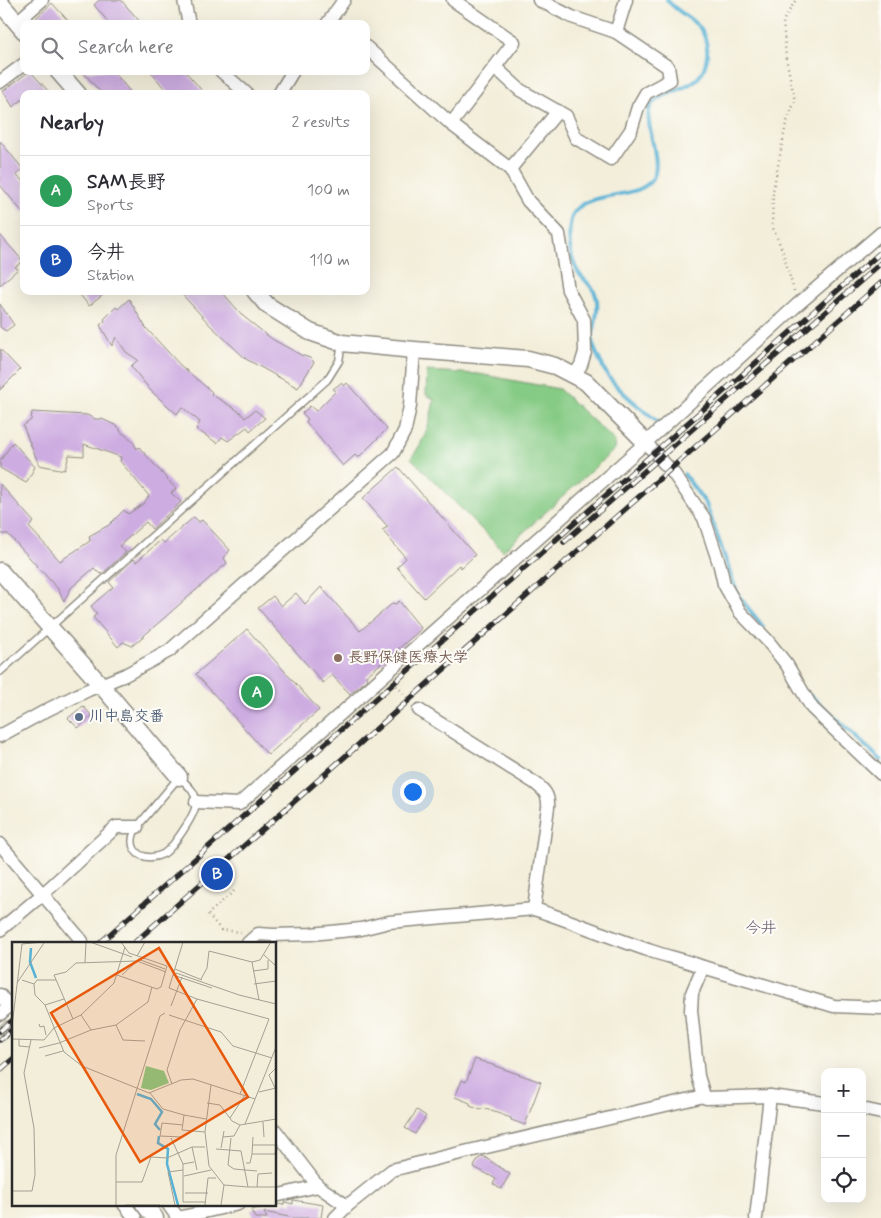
<!DOCTYPE html>
<meta charset="utf-8">
<style>
:root{--surface:#fff;--page:#f2f2f3;--text:#2b2b33;--muted:#7c7c81;--line:#e1e1e2;--accent:#1f6fb2}
body{margin:0;font-family:Mynerve,"Klee One",sans-serif;background:var(--page);color:var(--text)}
.controls{position:absolute;right:15px;bottom:15px;display:grid;overflow:hidden;border-radius:10px;box-shadow:0 5px 20px #0002}
.controls button{width:45px;height:45px;display:grid;place-items:center;padding:0;border:0;border-bottom:1px solid var(--line);background:var(--surface);color:var(--text);font:25px sans-serif}
.you{position:absolute;left:412px;top:791px;width:18px;height:18px;margin:-12px;border:4px solid #fff;border-radius:50%;background:#1a73e8;box-shadow:0 0 0 8px #1a73e833}
.badge{display:grid;place-items:center;width:32px;height:32px;border-radius:50%;background:var(--accent);color:#fff;font-size:16px;font-weight:700}
.pin{position:absolute;translate:-50% -50%;border:2px solid #fff;box-shadow:0 1px 5px #0006}
.list{margin:0;padding:0;list-style:none}
h2{display:flex;justify-content:space-between;align-items:center;height:65px;margin:0;padding:0 20px;font-size:21px}
h2 small{font-size:16px;font-weight:400;color:var(--muted)}
.list li{display:grid;grid-template-columns:32px 1fr auto;gap:15px;align-items:center;box-sizing:border-box;height:70px;padding:0 20px;border-top:1px solid var(--line)}
.list b{display:block;font-size:19px;white-space:nowrap}
.list p{margin:0;font-size:16px;white-space:nowrap;color:var(--muted)}
.list em{font-size:16px;font-style:normal;color:var(--muted)}
.icon{flex:none;width:28px;height:28px;fill:none;stroke:currentColor;stroke-width:2;stroke-linecap:round;stroke-linejoin:round}
.map{position:relative;flex:none;width:881px;height:1218px;overflow:hidden}
.search{position:absolute;background:var(--surface);box-shadow:0 5px 20px #0002;left:20px;top:20px;width:350px;height:55px;display:flex;align-items:center;gap:12px;box-sizing:border-box;padding:0 18px;border-radius:10px;color:var(--muted);font-size:19px}
.panel{position:absolute;background:var(--surface);box-shadow:0 5px 20px #0002;left:20px;top:90px;width:350px;height:205px;border-radius:10px}
.map>svg:first-child{display:block}
.green{fill:#86cb85;stroke:#587b58}
.lines{fill:none;stroke-linecap:round;stroke-linejoin:round}
.stream{stroke:#57b2d5;stroke-width:4}
.building{fill:#cdace1}
.tertiary-tunnel{stroke:#cbc7b7;stroke-width:16;stroke-dasharray:16 8;stroke-linecap:butt}
.service-casing{stroke:#8f8c82;stroke-width:9}
.minor-casing{stroke:#8f8c82;stroke-width:15}
.tertiary-casing{stroke:#8f8c82;stroke-width:19}
.path{stroke:#8f8c82;stroke-width:2.5;stroke-dasharray:1 4;stroke-linecap:butt}
.service{stroke:#fff;stroke-width:6}
.minor{stroke:#fff;stroke-width:12}
.tertiary{stroke:#fff;stroke-width:16}
.rail-casing{stroke:#2b2b2b;stroke-width:5.5}
.rail{stroke:#fdfcf7;stroke-width:4;stroke-dasharray:11;stroke-linecap:butt}
.education-dot{fill:#8d6e63;stroke:#fdfcf7;stroke-width:2}
.service-dot{fill:#5c6f8a;stroke:#fdfcf7;stroke-width:2}
.labels{text-anchor:middle;dominant-baseline:central;stroke-width:4;stroke-linejoin:round;paint-order:stroke}
.education-label{font-size:15px;font-weight:bold;fill:#785e54;stroke:#fdfcf7;text-anchor:start}
.service-label{font-size:15px;font-weight:bold;fill:#4e5e75;stroke:#fdfcf7;text-anchor:start}
.neighbourhood-label{font-size:16px;fill:#64586b;stroke:#fdfcf7}
.inset-river{fill:none;stroke:#57b2d5;stroke-width:2.5}
.inset-road{fill:none;stroke:#a3a094;stroke-width:1}
.view{fill:#e8590c;fill-opacity:0.15;stroke:#e8590c;stroke-width:2.5}
.inset-edge{fill:none;stroke:#2b2b2b;stroke-width:2.5}
</style>
<div class="map">
<svg width="881" height="1218" viewBox="0 0 881 1218">
<rect width="100%" height="100%" fill="#fdfcf7"/>
<filter id="ink" filterUnits="userSpaceOnUse"><feTurbulence type="fractalNoise" baseFrequency=".02" numOctaves="2"/><feDisplacementMap in="SourceGraphic" scale="10" xChannelSelector="R" yChannelSelector="G"/><feConvolveMatrix kernelMatrix="1 2 1 2 8 2 1 2 1" color-interpolation-filters="sRGB"/></filter>
<filter id="wash" filterUnits="userSpaceOnUse"><feTurbulence type="fractalNoise" baseFrequency=".0096" numOctaves="4" result="noise"/><feDisplacementMap in="SourceGraphic" scale="20" xChannelSelector="R" yChannelSelector="G"/><feGaussianBlur stdDeviation="1.12" result="paint"/><feColorMatrix in="noise" values="0 0 0 0 0 0 0 0 0 0 0 0 0 0 0 0 0 1.4 0 .05"/><feComposite in="paint" operator="in"/></filter>
<g filter="url(#wash)">
<rect width="100%" height="100%" fill="#f3eeda"/>
<path class="green" d="M427 371 479 374 559 389 615 441 614 450 503 551 411 458C425 441 431 419 434 399L426 395Z"/>
<g class="lines">
<g class="stream">
<path d="M660 424C645 411 614 388 605 371 602 364 592 347 592 340 591 337 593 332 594 329 596 318 599 307 596 296 594 286 583 280 578 272 569 257 564 220 578 208 599 190 640 200 653 178 663 162 643 121 650 107 653 101 659 98 664 96 688 84 704 84 707 55 708 46 705 34 699 27 690 17 676 11 667 0"/>
<path d="M684 474 706 504 738 595 763 627"/>
<path d="M811 696 881 760"/>
</g>
</g>
<g id="blocks">
<g class="building">
<path d="M99 0H121L142 24H110L94 5Z"/>
<path d="M52 3 71 24H41L36 18Z"/>
<path d="M30 71 51 94H24V98L13 107 3 91Z"/>
<path d="M82 71H113L132 94H102Z"/>
<path d="M150 71H185L205 94H169Z"/>
<path d="M0 141 23 169 16 175 24 182V214L0 185Z"/>
<path d="M0 235 23 261 15 267 18 269 0 285Z"/>
<path d="M77 291H108L89 306Z"/>
<path d="M179 291H221L244 317 272 339 301 355 310 358 314 362 298 388 246 359 211 326Z"/>
<path d="M129 299 146 328 180 365 212 392 211 394 240 412 245 418 255 410 265 418 250 431 247 427 228 441 222 437 217 443 196 429 200 422 182 407 177 414 151 391 131 366 138 360 126 352 116 337 112 346 100 325 105 321 104 319 116 307 118 309Z"/>
<path d="M0 304 14 325 6 331 0 327Z"/>
<path d="M0 349 20 370 0 390Z"/>
<path d="M341 383 344 386 347 383 387 429 358 458 355 455 343 466 306 422 308 419 302 413 310 406 316 411 336 391 333 389Z"/>
<path d="M32 412 87 415 95 419H102L117 426 120 429V431L132 440 137 449 139 447 176 489 171 493 181 502 152 529 146 522 119 546 126 552 102 574 101 573 100 574 94 568 71 588 64 601 58 589 8 534H1L0 484 34 522 29 527 60 561 90 541 89 536 109 525 124 510 128 514 143 504 149 496 120 461 121 457 84 444V456L69 455 65 470 39 465 23 426 31 420Z"/>
<path d="M13 442 35 467 26 483 0 468V461Z"/>
<path d="M398 467 475 555 461 568 459 565 424 598 397 567 406 558 382 530 388 527 363 498Z"/>
<path d="M194 517 199 522 202 520 230 550 224 558 227 563 132 646 123 642 118 647 93 617 97 614 91 606 113 587 109 582 134 559 136 562 161 540 164 543Z"/>
<path d="M321 587 360 631 393 603 396 604 399 601 421 628 418 632 366 676 368 679 350 694 332 675 323 683 258 608 273 596 281 606 296 593 305 604Z"/>
<path d="M247 629 319 710 268 755 196 674Z"/>
<path d="M83 706 92 716 78 728 68 718Z"/>
<path d="M475 1059 541 1082 525 1125 511 1120V1118L483 1108 481 1110 470 1106V1103L455 1097 462 1080 466 1082Z"/>
<path d="M417 1110 426 1116 415 1134 405 1128Z"/>
<path d="M483 1156 510 1174 501 1189 493 1184 496 1179 474 1167 478 1159Z"/>
<path d="M293 1200 323 1205 321 1218H294L264 1212 267 1218H255L251 1210 277 1204 283 1205 285 1202 293 1204Z"/>
</g>
</g>
</g>
<g filter="url(#ink)">
<use href="#blocks" fill-opacity="0" stroke="#8f8c82" stroke-width="1"/>
<g class="lines">
<path class="tertiary-tunnel" d="M0 1024 14 1041"/>
<defs>
<g id="service">
<path d="M0 672 327 380 339 361 342 343"/>
<path d="M179 777C186 784 196 791 196 802 197 813 172 849 163 854 153 859 137 859 133 846 131 839 134 832 137 827Z"/>
</g>
<g id="minor">
<path d="M184 0 189 24"/>
<path d="M453 0 514 42 451 124 510 169 528 201 559 234 568 290 584 320 585 352 581 365 574 376"/>
<path d="M17 22 42 0"/>
<path d="M327 24 344 0"/>
<path d="M616 32 626 0"/>
<path d="M366 47 451 124"/>
<path d="M496 68 520 90 566 116 576 138 611 159 631 130 638 107 646 93 670 80 668 67 616 32 572 17 539 0"/>
<path d="M221 71 247 94"/>
<path d="M0 82 24 64"/>
<path d="M279 94 293 71"/>
<path d="M510 169 558 111"/>
<path d="M646 443 674 474 704 518 720 566 724 584 740 612 767 640 787 665 812 708 881 774"/>
<path d="M419 710 535 783C544 790 549 795 548 807L534 909C574 922 612 938 651 951 668 957 686 960 703 967L692 993 691 1010 698 1076 704 1096"/>
<path d="M0 736 49 709 88 690 125 675 169 651 393 453 405 430 410 406 414 350"/>
<path d="M196 802 239 804 632 455 797 305 881 233"/>
<path d="M0 844 82 941 80 943"/>
<path d="M0 930 43 894 116 827H137"/>
<path d="M248 943 258 934 273 935 311 934 361 929 389 922 534 909"/>
<path d="M703 967 834 1006 881 1008"/>
<path d="M0 995 9 1006"/>
<path d="M0 1014 14 1002"/>
<path d="M862 1109 881 1113"/>
<path d="M275 1130 318 1186 347 1206"/>
<path d="M275 1196 318 1186"/>
<path d="M124 1204 135 1218"/>
<path d="M168 1204 178 1218 238 1204"/>
<path d="M335 1218 347 1206 392 1170 435 1159 704 1096 706 1098 770 1096 825 1103"/>
<path d="M756 1218 770 1096"/>
</g>
<g id="tertiary">
<path d="M0 3 24 31"/>
<path d="M58 71 78 94"/>
<path d="M255 291 267 305 310 332 342 343 414 350 528 359 555 366 586 382 646 443"/>
<path d="M0 571 101 685 179 777"/>
<path d="M144 1204 155 1218"/>
</g>
</defs>
<use href="#service" class="service-casing"/>
<use href="#minor" class="minor-casing"/>
<use href="#tertiary" class="tertiary-casing"/>
<g class="path">
<path d="M794 291 782 249 772 226 773 191 786 124 795 101 786 58 783 21 796 0"/>
<path d="M393 682 411 702"/>
<path d="M234 891 208 914 221 930 241 932"/>
</g>
<use href="#service" class="service"/>
<use href="#minor" class="minor"/>
<use href="#tertiary" class="tertiary"/>
<defs>
<g id="rail">
<path d="M564 542 881 263"/>
<path d="M100 943 881 252"/>
<path d="M134 943 881 283"/>
<path d="M0 1031 14 1019"/>
<path d="M0 1040 14 1028"/>
<path d="M0 1070 14 1058"/>
</g>
</defs>
<use href="#rail" class="rail-casing"/>
<use href="#rail" class="rail"/>
</g>
</g>
<circle class="education-dot" cx="338" cy="658" r="5"/>
<circle class="service-dot" cx="79" cy="717" r="5"/>
<g class="labels">
<g class="education-label">
<text x="348" y="658">長野保健医療大学</text>
</g>
<g class="service-label">
<text x="89" y="717">川中島交番</text>
</g>
<g class="neighbourhood-label">
<text x="761" y="928">今井</text>
</g>
</g>
<g transform="translate(12 942)">
<rect width="264" height="264" fill="#f3eeda"/>
<path d="M134 124 152 129 157 141 139 148 129 146Z" fill="#86cb85"/>
<path class="inset-river" d="M19 6 18 20 24 36M125 152 139 157 150 170 143 182 148 188M147 194 146 201 156 207 155 222 166 263"/>
<path class="inset-road" d="M78 0 120 15M252 13 264 24M125 14 133 0M126 17 153 27M73 21 74 0M163 27 190 38M241 29 256 27V18M164 31 227 53 264 62M105 33 145 47 149 45 155 24 117 11 109 0M110 33 125 19 154 30M161 33 200 46M189 37 195 26 197 9 240 20M10 38 22 42 25 38H44M5 41 32 1M22 42 23 53 33 63 52 110 70 124 137 151 169 138 181 137 243 157M242 42 264 39M185 57 257 77 228 152M247 58 240 20 248 18 259 0M33 63 52 57M159 64 170 35M69 73 79 88 104 83 111 98 133 99M157 73 209 90 221 104 260 116M61 77 42 33 54 30 64 21 125 19M27 82 28 85 32 84 34 93M104 83 136 60 140 45M0 84 10 2 31 0M0 97 32 98 42 86 69 73 102 41 113 5M7 97V104L18 105M47 101 79 88M27 106 47 101M33 114 51 109M160 142 155 128 168 88 185 57 157 46 171 0M199 143 193 190 197 224 212 243 236 245M263 146 257 133 264 126M247 150 264 146M138 151 151 167 172 173 170 188 193 190M195 161 208 163 220 179 228 183 264 177M172 173 194 177M218 176 233 153M251 180 252 195M233 182 264 105M170 195 148 194 150 181 171 183M211 195 222 194 228 183M159 196 171 222 182 220M219 196 216 223 222 227 245 229M240 203H263M180 205 185 228M209 206 212 189M204 207 229 209 236 245H264M240 212 241 195M234 221H238L240 212H263L264 203M171 228V260H193M172 234 199 228M104 240H130L139 215 155 216 180 205H193M245 245 246 232 260 231M0 249H20L23 233 22 186 12 131 19 98M173 251H196M104 263V213L148 74 153 71M113 263H148M163 263 156 230 171 228V222M193 263 196 236H204M209 263 212 243"/>
<path class="view" d="M147 6 236 155 128 220 39 71Z"/>
<rect width="264" height="264" class="inset-edge"/>
</g>
</svg>
<div class="controls">
<button>+</button>
<button>−</button>
<button><svg class="icon" aria-label="locate" viewBox="0 0 24 24"><circle cx="12" cy="12" r="6"/><path d="M12 2v4M12 18v4M2 12h4M18 12h4"/></svg></button>
</div>
<div class="you"></div>
<div class="pin badge" style="left:257px;top:692px;background:#2e9e5b">A</div>
<div class="pin badge" style="left:217px;top:874px;background:#1a4fb4">B</div>
<div class="search"><svg class="icon" aria-label="search" viewBox="0 0 24 24"><circle cx="10" cy="10" r="6"/><path d="M15 15l6 6"/></svg>Search here</div>
<section class="panel">
<h2>Nearby<small>2 results</small></h2>
<ul class="list">
<li><span class="badge" style="background:#2e9e5b">A</span><div><b>SAM長野</b><p>Sports</p></div><em>100 m</em></li>
<li><span class="badge" style="background:#1a4fb4">B</span><div><b>今井</b><p>Station</p></div><em>110 m</em></li>
</ul>
</section>
</div>
